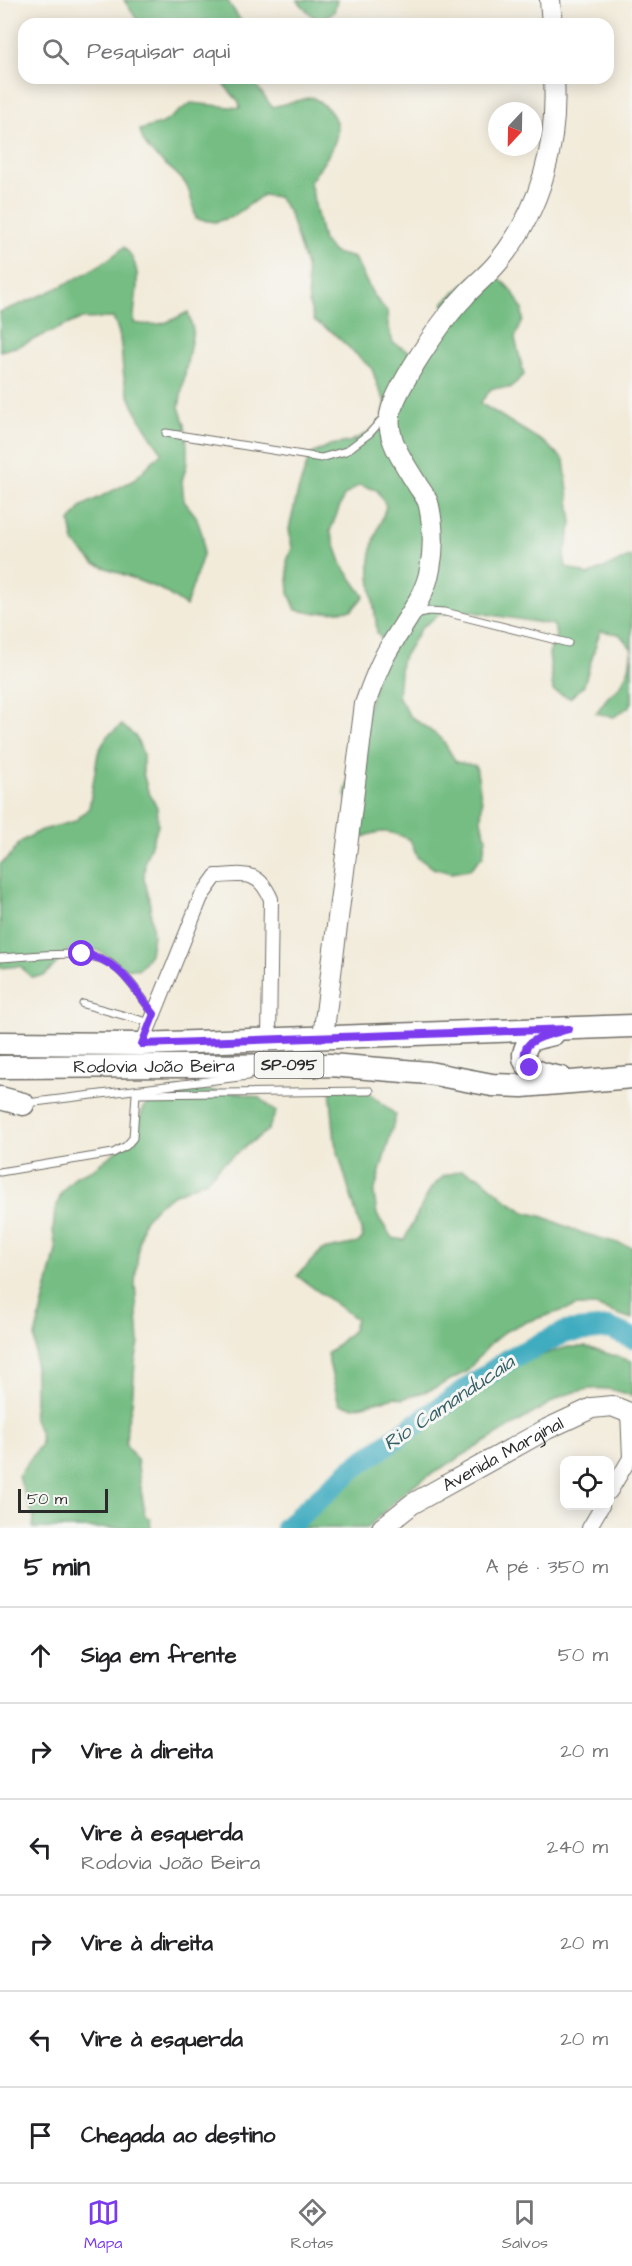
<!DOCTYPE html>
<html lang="pt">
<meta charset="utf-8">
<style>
:root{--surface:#fff;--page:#f6f6f6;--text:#202124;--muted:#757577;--line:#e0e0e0;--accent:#7c3aed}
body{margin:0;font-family:"Architects Daughter",sans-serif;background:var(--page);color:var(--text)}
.controls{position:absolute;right:18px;bottom:18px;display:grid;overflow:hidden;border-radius:12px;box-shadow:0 3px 15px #0003}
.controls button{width:54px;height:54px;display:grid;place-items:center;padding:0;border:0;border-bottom:2px solid var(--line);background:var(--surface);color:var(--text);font:30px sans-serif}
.compass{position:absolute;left:488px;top:102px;width:54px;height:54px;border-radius:50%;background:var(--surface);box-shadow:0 3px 15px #0003;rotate:202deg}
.scale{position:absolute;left:18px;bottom:15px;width:90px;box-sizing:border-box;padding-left:6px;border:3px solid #2b2b2b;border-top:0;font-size:16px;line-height:21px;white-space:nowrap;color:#2b2b2b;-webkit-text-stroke:4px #f6f6f2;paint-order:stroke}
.stop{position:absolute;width:18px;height:18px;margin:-14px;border:4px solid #7c3aed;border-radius:50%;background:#fff}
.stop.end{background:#7c3aed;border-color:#fff;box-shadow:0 2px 6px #0008}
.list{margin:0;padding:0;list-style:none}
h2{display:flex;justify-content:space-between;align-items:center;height:78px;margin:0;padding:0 24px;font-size:26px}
h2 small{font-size:20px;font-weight:400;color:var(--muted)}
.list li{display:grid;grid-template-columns:39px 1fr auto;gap:18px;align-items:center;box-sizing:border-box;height:96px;padding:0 24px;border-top:2px solid var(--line)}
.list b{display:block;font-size:22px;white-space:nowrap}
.list p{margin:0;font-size:20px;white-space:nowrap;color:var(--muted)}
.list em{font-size:20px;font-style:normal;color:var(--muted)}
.icon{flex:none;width:33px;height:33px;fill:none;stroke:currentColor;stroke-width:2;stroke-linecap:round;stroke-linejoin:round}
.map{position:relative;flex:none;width:632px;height:1528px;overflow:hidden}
.search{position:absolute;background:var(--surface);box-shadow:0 3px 15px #0003;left:18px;right:18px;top:18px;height:66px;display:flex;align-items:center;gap:15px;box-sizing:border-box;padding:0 21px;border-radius:18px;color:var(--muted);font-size:22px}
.sheet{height:654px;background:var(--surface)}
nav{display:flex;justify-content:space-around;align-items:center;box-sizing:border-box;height:84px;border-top:2px solid var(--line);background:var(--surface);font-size:16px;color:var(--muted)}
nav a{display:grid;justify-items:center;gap:3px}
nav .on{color:var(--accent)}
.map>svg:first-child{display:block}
.forest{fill:#74bd83;stroke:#507457;stroke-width:1.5}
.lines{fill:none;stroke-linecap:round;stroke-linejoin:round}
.river{stroke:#41acc0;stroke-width:22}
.lane-casing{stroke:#716e68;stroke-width:9}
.street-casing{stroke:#716e68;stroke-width:16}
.secondary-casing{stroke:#716e68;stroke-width:22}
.primary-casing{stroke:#716e68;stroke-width:25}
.lane{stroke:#fff;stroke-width:7}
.street{stroke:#fff;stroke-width:14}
.secondary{stroke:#fff;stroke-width:20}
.primary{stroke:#fff;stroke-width:22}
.route{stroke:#7c3aed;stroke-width:8}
.labels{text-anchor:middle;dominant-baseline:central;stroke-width:6;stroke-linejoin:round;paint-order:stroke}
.shield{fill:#f6f6f2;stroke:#686867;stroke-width:1.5}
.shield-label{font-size:16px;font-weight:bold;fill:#2b2b2b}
.street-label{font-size:18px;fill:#2b2b2b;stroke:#f6f6f2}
.water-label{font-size:20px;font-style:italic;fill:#345f67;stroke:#f6f6f2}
</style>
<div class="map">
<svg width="632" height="1528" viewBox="0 0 632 1528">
<rect width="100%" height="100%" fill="#f6f6f2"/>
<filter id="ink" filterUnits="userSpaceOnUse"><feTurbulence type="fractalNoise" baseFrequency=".0167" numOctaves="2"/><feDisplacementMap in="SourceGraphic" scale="12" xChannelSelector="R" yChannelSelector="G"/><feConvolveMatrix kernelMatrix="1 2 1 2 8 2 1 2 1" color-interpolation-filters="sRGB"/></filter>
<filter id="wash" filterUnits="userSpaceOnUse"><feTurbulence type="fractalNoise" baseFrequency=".008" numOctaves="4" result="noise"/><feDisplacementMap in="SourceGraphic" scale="24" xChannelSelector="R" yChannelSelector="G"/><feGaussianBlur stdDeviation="1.35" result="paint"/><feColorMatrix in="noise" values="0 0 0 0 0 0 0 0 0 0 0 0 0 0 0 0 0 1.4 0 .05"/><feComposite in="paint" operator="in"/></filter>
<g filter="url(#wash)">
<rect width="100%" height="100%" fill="#f2ebda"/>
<g class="forest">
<path d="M124 0H227L243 24H140Z"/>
<path d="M297 0H337L334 12 317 21Z"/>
<path d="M218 78H251L272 107 312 97C357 123 332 150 310 182L323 241 335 253 354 258 374 296 387 311 388 326 393 343 410 352 429 347 443 313 444 302 486 265 513 292 522 309 523 320 515 338 524 375 510 388H492L480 403 545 443 564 460 572 523 564 555 566 567 588 575 632 556V702L630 706 614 717 596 713 607 698 621 685 629 668 632 649 619 634 600 631 584 685 570 698 553 691 549 653 556 636 554 625 461 610 440 614 421 628 401 661 398 696 409 715 442 739 456 762 476 766 482 802 481 820 486 838 483 856 469 870 451 873 433 868 417 857 410 840C392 831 382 829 363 837L345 794 382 654 381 638 377 633C376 609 368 585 370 561 371 541 381 525 386 506L377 490 359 485 344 496 330 531 342 565 364 596 352 610 314 613 296 610 289 593 287 561 292 548 289 529 298 491 310 455 330 445 349 442 366 434 381 422 386 403 378 387 372 369 331 331 314 321 309 303 306 266 289 212 278 197 263 195 232 217 215 222 196 219C193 208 191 191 185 183 171 164 144 156 140 130L163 123 191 103 240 108 239 102Z"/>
<path d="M124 247C147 270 133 296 134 323 159 327 166 324 188 312L193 330 179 407 185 425 187 445V463L182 481 184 501 196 516 203 537V555L186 606 162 590 94 563 74 543 70 522 82 506 134 480 162 452C148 433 130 406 125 382 120 360 124 337 113 318L80 319 19 346 0 351V312C40 297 92 275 124 247Z"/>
<path d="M122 725 136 737 143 754V773L148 791 157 807 158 826 145 861 144 879 149 897 153 935 150 954 139 969 121 968C103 950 95 947 71 949L44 976 31 977 20 966 0 968V864L9 857 20 842 39 831 75 821 89 808 98 753 107 736Z"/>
<path d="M330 1088H363L396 1115 374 1193 377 1215 392 1238 404 1240 431 1188 444 1176 462 1170 480 1177 509 1202 525 1212 544 1217 579 1232 632 1247V1319L595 1306H577L523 1323 506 1331 491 1343 466 1372 433 1389 402 1399 396 1397 354 1407 339 1404 327 1354 353 1330 356 1319 297 1276 322 1250 358 1243 363 1237 335 1142Z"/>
<path d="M177 1089 240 1093 260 1098 276 1112 268 1130 221 1165 207 1180 173 1195 157 1206 143 1222 139 1242 135 1283 139 1343 135 1362 132 1404 127 1424 126 1445 137 1460 145 1516 150 1519 151 1528H33L34 1518 18 1476 41 1444 40 1434 33 1417 35 1402V1337L56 1250 53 1231 55 1210 62 1192 76 1176 93 1169 133 1138 144 1107 160 1096Z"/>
<path d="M568 1347H586L632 1361V1396C605 1385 590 1387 562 1396L410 1487 367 1528H283L397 1428 423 1426 436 1414 452 1405 481 1381 532 1358Z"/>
</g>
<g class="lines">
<path class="river" d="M286 1528 352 1469 511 1358 566 1332 609 1328 632 1338"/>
</g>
</g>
<g filter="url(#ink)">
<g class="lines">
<defs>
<g id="lane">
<path d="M166 433 321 458 346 451 370 433 386 415"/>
<path d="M415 614 429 611 445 612 568 643"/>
<path d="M0 958C29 957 88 947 111 964 128 976 141 997 154 1014"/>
<path d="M83 1004 151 1023"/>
<path d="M138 1094 370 1091"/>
<path d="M27 1103 248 1076"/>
<path d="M0 1172 113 1153 126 1146 133 1138 136 1094"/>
</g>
<g id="street">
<path d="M142 1044 201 897 216 876C244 875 258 869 271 899L269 1039"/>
<path d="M610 1492 630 1458 628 1411"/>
<path d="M589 1528 602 1506"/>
</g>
<g id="secondary">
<path d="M550 0 552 24"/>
<path d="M323 1037 365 704C372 685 378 667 388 650 403 624 425 598 430 569 434 549 433 525 429 506 428 499 422 492 418 486 404 462 382 436 392 407 404 376 441 321 464 297 475 284 489 274 499 261 541 209 558 144 554 78"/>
<path id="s1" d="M382 1528 412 1504 547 1429 592 1408 612 1406 632 1414"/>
</g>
<g id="primary">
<path d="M553 1034C547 1036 536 1037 530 1041 526 1045 525 1049 524 1054 523 1072 548 1075 561 1078"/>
<path d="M0 1043 142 1044 632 1026"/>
<path id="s2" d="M0 1067 330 1065 429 1073 492 1085 522 1086 632 1077"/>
<path d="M0 1098 23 1104"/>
</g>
</defs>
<use href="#lane" class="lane-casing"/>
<use href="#street" class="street-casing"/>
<use href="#secondary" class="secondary-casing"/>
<use href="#primary" class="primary-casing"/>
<use href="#lane" class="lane"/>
<use href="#street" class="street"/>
<use href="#secondary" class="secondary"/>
<use href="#primary" class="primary"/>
</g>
</g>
<g class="lines" filter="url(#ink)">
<path class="route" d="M82 954C118 958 133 987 154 1014L142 1044 569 1029C549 1035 511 1039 530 1068"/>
</g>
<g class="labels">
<rect class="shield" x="254.5" y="1052" width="69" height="26" rx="4.5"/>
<g class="shield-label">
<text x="289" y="1065">SP-095</text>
</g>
<g class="street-label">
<text stroke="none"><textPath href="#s2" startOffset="154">Rodovia João Beira</textPath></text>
<text stroke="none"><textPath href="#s1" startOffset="142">Avenida Marginal</textPath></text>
</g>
<g class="water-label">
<text transform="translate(449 1403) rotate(-34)">Rio Camanducaia</text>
</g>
</g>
</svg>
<div class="controls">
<button><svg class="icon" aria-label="locate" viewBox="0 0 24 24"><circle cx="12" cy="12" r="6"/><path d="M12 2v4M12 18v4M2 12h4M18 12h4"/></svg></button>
</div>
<svg class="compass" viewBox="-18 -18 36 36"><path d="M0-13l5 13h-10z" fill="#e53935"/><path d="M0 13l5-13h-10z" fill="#757577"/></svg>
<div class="scale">50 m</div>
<div class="stop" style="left:82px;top:954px"></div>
<div class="stop end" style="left:530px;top:1068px"></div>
<div class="search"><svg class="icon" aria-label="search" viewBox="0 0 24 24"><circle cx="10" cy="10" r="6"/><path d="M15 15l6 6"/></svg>Pesquisar aqui</div>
</div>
<section class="sheet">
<h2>5 min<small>A pé · 350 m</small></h2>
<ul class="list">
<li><svg class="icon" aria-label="ahead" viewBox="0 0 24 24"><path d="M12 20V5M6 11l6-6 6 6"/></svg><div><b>Siga em frente</b></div><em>50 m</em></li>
<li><svg class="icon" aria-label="right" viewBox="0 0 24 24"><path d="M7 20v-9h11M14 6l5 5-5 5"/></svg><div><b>Vire à direita</b></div><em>20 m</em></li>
<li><svg class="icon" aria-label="left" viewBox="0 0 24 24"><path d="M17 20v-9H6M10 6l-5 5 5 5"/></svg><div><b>Vire à esquerda</b><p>Rodovia João Beira</p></div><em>240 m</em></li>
<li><svg class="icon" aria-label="right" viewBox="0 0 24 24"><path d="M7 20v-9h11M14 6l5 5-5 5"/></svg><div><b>Vire à direita</b></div><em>20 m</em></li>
<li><svg class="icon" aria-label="left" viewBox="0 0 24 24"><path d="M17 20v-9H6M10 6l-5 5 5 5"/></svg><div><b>Vire à esquerda</b></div><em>20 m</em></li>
<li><svg class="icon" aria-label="arrive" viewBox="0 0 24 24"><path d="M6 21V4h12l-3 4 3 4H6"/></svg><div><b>Chegada ao destino</b></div></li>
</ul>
</section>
<nav>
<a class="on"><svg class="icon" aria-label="map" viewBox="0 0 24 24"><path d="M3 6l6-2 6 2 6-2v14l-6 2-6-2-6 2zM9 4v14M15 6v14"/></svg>Mapa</a>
<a><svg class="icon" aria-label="directions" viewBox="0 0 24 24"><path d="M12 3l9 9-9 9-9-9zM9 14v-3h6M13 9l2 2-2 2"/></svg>Rotas</a>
<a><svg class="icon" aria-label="saved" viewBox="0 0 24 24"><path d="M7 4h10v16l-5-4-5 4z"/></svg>Salvos</a>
</nav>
